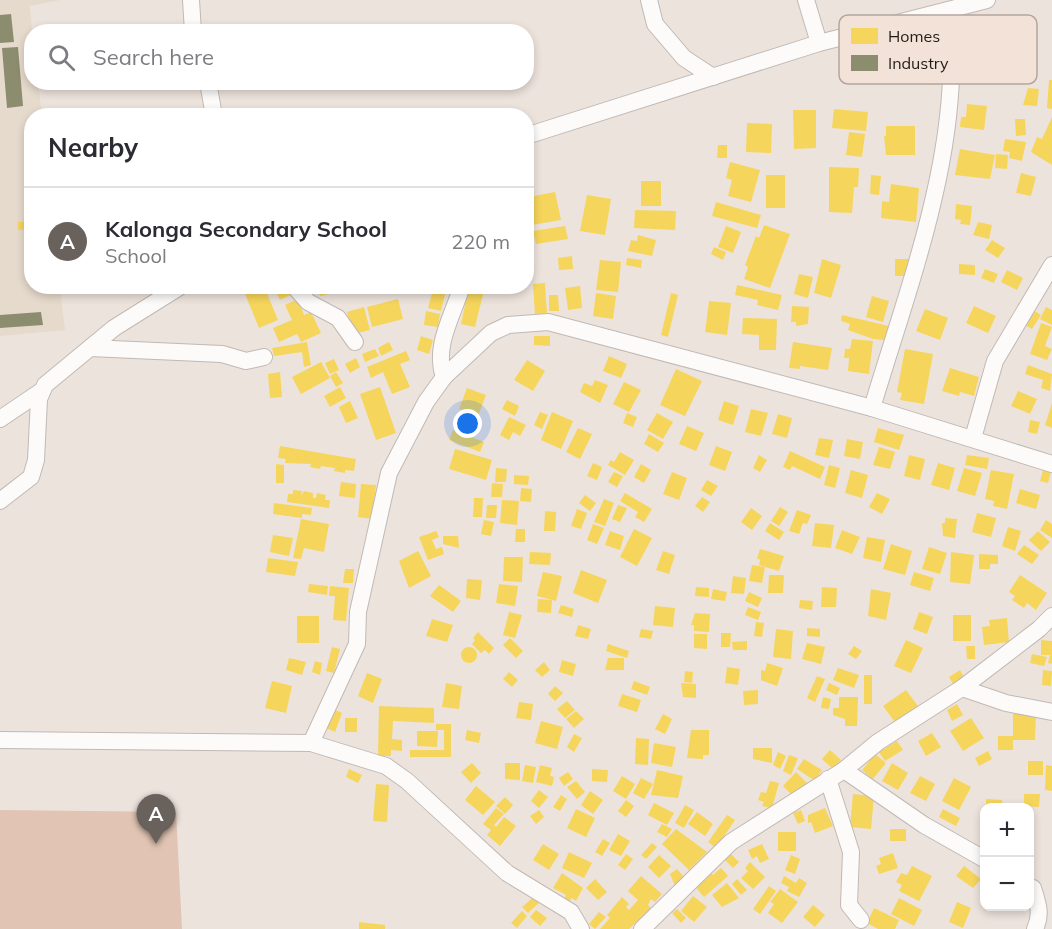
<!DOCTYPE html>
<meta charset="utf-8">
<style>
:root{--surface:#fff;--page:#f7f7f7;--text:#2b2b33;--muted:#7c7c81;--line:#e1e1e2;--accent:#68615c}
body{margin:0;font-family:Mulish,sans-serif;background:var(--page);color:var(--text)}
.controls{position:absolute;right:18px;bottom:18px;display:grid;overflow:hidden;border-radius:12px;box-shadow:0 3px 9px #0003}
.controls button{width:54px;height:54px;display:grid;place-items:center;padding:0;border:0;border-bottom:2px solid var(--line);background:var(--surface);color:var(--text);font:30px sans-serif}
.you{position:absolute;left:468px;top:424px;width:21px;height:21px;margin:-15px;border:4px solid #fff;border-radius:50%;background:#1a73e8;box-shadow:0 0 0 9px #1a73e833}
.badge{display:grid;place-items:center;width:39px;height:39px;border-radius:50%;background:var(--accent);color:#fff;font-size:20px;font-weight:700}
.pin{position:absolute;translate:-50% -50px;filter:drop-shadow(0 2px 3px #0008)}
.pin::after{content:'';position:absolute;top:32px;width:21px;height:18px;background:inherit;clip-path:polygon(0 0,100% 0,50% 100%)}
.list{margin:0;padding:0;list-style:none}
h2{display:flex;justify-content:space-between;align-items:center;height:78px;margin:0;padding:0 24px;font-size:26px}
h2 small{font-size:20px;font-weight:400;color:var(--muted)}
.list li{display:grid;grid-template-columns:39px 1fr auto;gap:18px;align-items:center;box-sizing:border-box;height:108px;padding:0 24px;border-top:2px solid var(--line)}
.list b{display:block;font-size:22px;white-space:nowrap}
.list p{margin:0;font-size:20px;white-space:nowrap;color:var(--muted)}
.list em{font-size:20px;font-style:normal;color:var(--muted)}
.icon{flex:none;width:33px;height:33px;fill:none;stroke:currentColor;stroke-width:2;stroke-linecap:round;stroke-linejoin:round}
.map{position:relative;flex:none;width:1052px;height:929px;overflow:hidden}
.search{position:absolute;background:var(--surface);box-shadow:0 3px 9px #0003;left:24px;top:24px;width:510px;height:66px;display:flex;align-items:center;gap:15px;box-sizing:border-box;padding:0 21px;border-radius:24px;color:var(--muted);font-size:22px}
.panel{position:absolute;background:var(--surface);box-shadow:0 3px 9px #0003;left:24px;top:108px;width:510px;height:186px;border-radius:24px}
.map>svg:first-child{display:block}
.industrial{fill:#e6dacc}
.green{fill:#e1c4b3}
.homes{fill:#f6d55c}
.industry{fill:#8c8c6e}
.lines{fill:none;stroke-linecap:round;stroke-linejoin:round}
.minor-casing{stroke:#c0b9b4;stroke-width:18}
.minor{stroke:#fcfbfa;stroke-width:16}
.key{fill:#f3e2d7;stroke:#b4a69d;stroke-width:1.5}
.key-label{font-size:16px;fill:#211b17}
</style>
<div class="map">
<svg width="1052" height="929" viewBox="0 0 1052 929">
<rect width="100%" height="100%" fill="#ede3dd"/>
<path class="industrial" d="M0 0H60L30 6 32 31V82L38 83 42 115 32 116V286L60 287 65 330 0 336Z"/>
<path class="green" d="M0 810 176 812 182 929H0Z"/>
<g class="homes">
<path d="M901 62 936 65 934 85 899 81Z"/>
<path d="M1049 80H1052V109L1047 108Z"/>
<path d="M1028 88 1039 89 1037 106 1023 105Z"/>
<path d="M967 104 987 106 984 130 960 127 961 117H966Z"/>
<path d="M834 109 868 112 866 131 832 128Z"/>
<path d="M793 110H816V148L794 149Z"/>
<path d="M1052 117V165L1031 152 1037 137 1042 139Z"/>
<path d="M1015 119H1025L1026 135 1016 136Z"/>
<path d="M747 123 772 124 771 153 746 152Z"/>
<path d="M886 126H915V155H886L884 136H886Z"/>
<path d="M849 132 865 134 862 157 846 155Z"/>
<path d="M1005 139 1026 142 1022 161 1009 158 1010 152 1003 151Z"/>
<path d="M718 145H727V158H717Z"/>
<path d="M960 149 995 155 990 179 955 175Z"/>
<path d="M996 154 1008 155 1007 169 995 168Z"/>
<path d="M730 162 760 170 751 202 728 196 732 180 726 178Z"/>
<path d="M829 167 859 168 858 187H854L852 213 829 212Z"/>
<path d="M1021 173 1036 177 1031 196 1016 193Z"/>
<rect x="766" y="175" width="19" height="33"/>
<path d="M871 175 881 176 879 195 870 194Z"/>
<rect x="641" y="181" width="20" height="25"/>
<path d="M891 184 919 188 916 222 881 218 882 201 889 202Z"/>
<path d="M555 192 561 220 526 226 528 197Z"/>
<path d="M587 195 611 199 605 235 580 231Z"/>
<path d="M716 202 761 215 757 228 712 216Z"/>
<path d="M956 204 972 206 970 225 960 224 961 220 955 219Z"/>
<path d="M635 210 676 211 675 230 634 228Z"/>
<path d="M18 222H31V229L18 230Z"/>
<path d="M978 222 992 225 989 239 973 235Z"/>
<path d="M764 225 790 234 770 288 744 279 748 267 745 265 756 236 759 238Z"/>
<path d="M565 226 568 239 536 244 533 231Z"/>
<path d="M726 226 741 232 733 253 718 247Z"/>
<path d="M638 235 656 240 652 256 628 251 631 240 637 241Z"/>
<path d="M992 240 1005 248 998 258 985 250Z"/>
<path d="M714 247 726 252 723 260 711 254Z"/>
<path d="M572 256 573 269 559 270 558 258Z"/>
<path d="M627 258 642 260 641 268 626 265Z"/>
<path d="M822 259 841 265 831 298 814 293Z"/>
<rect x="895" y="259" width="15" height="17"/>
<path d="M600 260 621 262 618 292 596 290Z"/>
<path d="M959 264 975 265V275L959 274Z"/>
<path d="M985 269 998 274 994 283 981 278Z"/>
<path d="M1007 270 1023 278 1017 290 1001 282Z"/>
<path d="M799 274 813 277 808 298 794 294Z"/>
<path d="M545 283 547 313 535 314 533 284Z"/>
<path d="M737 285 782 295 778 310 757 305 758 300 735 295Z"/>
<path d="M250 286H264L278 320 259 328 243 289Z"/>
<path d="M273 286H289L292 294 280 300Z"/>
<path d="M317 286H343L344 290 320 296Z"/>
<path d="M434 286H447L441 311 428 308Z"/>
<path d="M469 286H485L475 327 461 324Z"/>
<path d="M580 286 582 308 568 310 565 288Z"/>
<path d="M596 293 616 296 613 319 593 316Z"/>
<path d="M671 293 678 295 668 337 661 335Z"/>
<path d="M549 295H558L559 311H549Z"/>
<path d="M872 296 889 301 883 322 866 317Z"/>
<path d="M298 299 304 315 311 312 321 333 301 342 297 334 279 342 273 328 292 320 285 305Z"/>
<path d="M398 299 403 319 372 327 367 307Z"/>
<path d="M709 301 731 303 727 335 705 332Z"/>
<path d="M792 306 809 307 808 324 796 326V322H791Z"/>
<path d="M974 306 996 316 988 333 966 323Z"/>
<path d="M364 307 370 330 353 334 347 312Z"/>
<path d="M1046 307 1052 310V325L1040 319Z"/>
<path d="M925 309 948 318 940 340 916 331Z"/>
<path d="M1033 310 1041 315 1032 329 1023 324Z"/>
<path d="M426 311 440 314 438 327 424 325Z"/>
<path d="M842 315 893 327 885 340 873 339 848 330 850 324 841 321Z"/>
<path d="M743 318 777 319 776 350H759V335L742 334Z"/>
<path d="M1041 323 1052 327 1045 346 1052 349 1047 360 1030 354Z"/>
<path d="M421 336 433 340 429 354 417 350Z"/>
<path d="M534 336H550V346L534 345Z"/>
<path d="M852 339 873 341 869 374 848 371 849 358H844L845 349H850Z"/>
<path d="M307 342 311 365 304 367 302 352 274 356 272 348Z"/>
<path d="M389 342 393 350 381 356 378 348Z"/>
<path d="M793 342 832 348 828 370 800 366V369L789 368Z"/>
<path d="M375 349 379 356 365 362 362 354Z"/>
<path d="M905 349 933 354 924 404 900 400 902 393 897 392Z"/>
<path d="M406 351 410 360 400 364 410 387 392 394 383 372 371 378 367 367Z"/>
<path d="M609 356 627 364 621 378 603 371Z"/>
<path d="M356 358 360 367 350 373 345 364Z"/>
<path d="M334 359 339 370 330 374 325 363Z"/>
<path d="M527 360 545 371 533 391 514 380Z"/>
<path d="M321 362 330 378 301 394 292 377Z"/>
<path d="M1028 365 1052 374 1050 391 1041 388 1043 380 1025 374Z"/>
<path d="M950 368 979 377 974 396 960 392 959 396 942 391Z"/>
<path d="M676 369 702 381 685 416 660 405Z"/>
<path d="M280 372 282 397 270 398 268 374Z"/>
<path d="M336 372 343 383 336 387 330 376Z"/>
<path d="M595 380 608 385 600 403 580 392 584 383 592 386Z"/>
<path d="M624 382 641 390 629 412 613 404Z"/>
<path d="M340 387 346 398 330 407 324 396Z"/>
<path d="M380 387 396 433 376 440 360 394Z"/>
<path d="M467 388 486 395 478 416 459 409Z"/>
<path d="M1018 391 1037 399 1030 414 1011 406Z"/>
<path d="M507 400 519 406 515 416 502 409Z"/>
<path d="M350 401 358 418 346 423 339 407Z"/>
<path d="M724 401 739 406 733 425 718 420Z"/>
<path d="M1052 403V428L1045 425Z"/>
<path d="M751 409 768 413 761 436 745 432Z"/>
<path d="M540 412 548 415 542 429 534 425Z"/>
<path d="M552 412 573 421 561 449 541 440Z"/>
<path d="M627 413 637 417 633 427 623 423Z"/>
<path d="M657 413 673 422 663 439 647 430Z"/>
<path d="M778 414 792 418 787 438 772 434Z"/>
<path d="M509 417 526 425 520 436 513 432 509 440 500 435Z"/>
<path d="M1030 420 1040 422 1037 434 1028 432Z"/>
<path d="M687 426 704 433 696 451 679 444Z"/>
<path d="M578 428 592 434 580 459 566 452Z"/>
<path d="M878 428 904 435 899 450 874 442Z"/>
<path d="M453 430 484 442 480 452 449 440Z"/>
<path d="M649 434 664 443 658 452 644 444Z"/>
<path d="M819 438 833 440 829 458 815 455Z"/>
<path d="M847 439 863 442 860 459 844 456Z"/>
<path d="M280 446 356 459 354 471 345 470V473L334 471 335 468 321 466 320 469 310 467 311 464 285 463 286 459 278 458Z"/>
<path d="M716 446 732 452 725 471 709 465Z"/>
<path d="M879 447 895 452 890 469 873 465Z"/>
<path d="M455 449 492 460 486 480 449 469Z"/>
<path d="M790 451 825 467 820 479 792 466 790 470 783 467Z"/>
<path d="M620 452 634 460 625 475 608 465 611 460 614 462Z"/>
<path d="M759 455 767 460 760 472 753 468Z"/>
<path d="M909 455 925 459 920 480 904 476Z"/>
<path d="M967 455 989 458 987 469 965 465Z"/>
<path d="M593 463 602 467 597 480 587 476Z"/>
<path d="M938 463 955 468 949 490 931 485Z"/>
<path d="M276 464 284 465V483H276Z"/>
<path d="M641 464 651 470 644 483 634 477Z"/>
<path d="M829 465 840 468 835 488 824 485Z"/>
<path d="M496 468 507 469 506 482H495Z"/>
<path d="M964 468 982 473 975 496 957 491Z"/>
<path d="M851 470 868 475 862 498 845 493Z"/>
<path d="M991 470 1014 474 1007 509 993 506 994 501 985 499Z"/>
<path d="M1043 470 1051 472 1048 483 1040 481Z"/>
<path d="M614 472 623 476 617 487 608 482Z"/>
<path d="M672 472 687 478 679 500 663 494Z"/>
<path d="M514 475 529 476 528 485 514 484Z"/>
<path d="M707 480 718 486 711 496 701 490Z"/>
<path d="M341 482 356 484 355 498 339 496Z"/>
<path d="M492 483 503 484 502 497H491Z"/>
<path d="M361 484 376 485 372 519 358 517Z"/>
<path d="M521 488 532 489 531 502 520 501Z"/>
<path d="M1020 489 1040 495 1036 509 1016 503Z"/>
<path d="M293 490 302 491 301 495 304 491 313 493V498H316L317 493 326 495 325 500H330L329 508 287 502 288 494H293Z"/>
<path d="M625 493 652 509 644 522 635 517 638 512 620 501Z"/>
<path d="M877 493 890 499 882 514 869 507Z"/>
<path d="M585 495 596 503 590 511 579 503Z"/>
<path d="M702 497 710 502 703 512 695 506Z"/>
<path d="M474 498H483L482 517H473Z"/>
<path d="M604 499 614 503 605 526 594 522Z"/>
<path d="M502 500 519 501 517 525 500 523Z"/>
<path d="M274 503 312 508 311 515 302 514V518L273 514Z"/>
<path d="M487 505H497L496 518H486Z"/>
<path d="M618 505 627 508 620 522 612 519Z"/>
<path d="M780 507 788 512 779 526 771 521Z"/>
<path d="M751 508 762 516 752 530 741 522Z"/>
<path d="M577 509 587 513 581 529 571 526Z"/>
<path d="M797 510 811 515 807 524 803 523 799 534 789 531Z"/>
<path d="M545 511 556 512 555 531H544Z"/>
<path d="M977 513 996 518 991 537 972 532Z"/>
<path d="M945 518 957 519 955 538 943 536 942 523H945Z"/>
<path d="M301 519 329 524 324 552 304 548 301 559 293 558Z"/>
<path d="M484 520 494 522 491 536 481 534Z"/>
<path d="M1046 520 1052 524V538L1040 530Z"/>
<path d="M770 523 784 532 779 540 765 531Z"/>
<path d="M815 523 834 525 831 548 812 546Z"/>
<path d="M593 524 604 528 597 544 587 540Z"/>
<path d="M1008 527 1021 531 1015 551 1002 546Z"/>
<path d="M516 529H525V542H515Z"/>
<path d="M634 529 652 538 637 566 620 557Z"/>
<path d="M842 530 860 537 852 554 835 548Z"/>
<path d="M436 531 439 537 432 540 436 549 442 547 444 554 428 560 419 537Z"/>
<path d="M610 531 624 536 620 550 605 545Z"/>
<path d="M1038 531 1050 542 1041 551 1029 540Z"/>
<path d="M273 535 293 538 289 556 270 552Z"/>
<path d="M443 536H458L459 548 443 544Z"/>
<path d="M867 537 885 540 881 562 863 558Z"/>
<path d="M891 544 912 551 905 575 883 569Z"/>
<path d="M1024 545 1039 555 1032 564 1017 554Z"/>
<path d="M929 547 947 553 940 574 922 569Z"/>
<path d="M760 549 784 556 779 571 759 565 760 560 757 558Z"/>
<path d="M418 551 431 576 409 588 399 561Z"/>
<path d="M663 551 675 555 669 574 656 570Z"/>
<path d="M530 552 551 553 550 565 529 564Z"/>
<path d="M951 552 974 555 970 584 950 582Z"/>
<path d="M979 554 998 555V564H990V569H979Z"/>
<path d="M504 557H523L522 582 503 581Z"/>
<path d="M268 558 298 562 295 576 266 572Z"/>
<path d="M752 565 765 567 762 583 749 581Z"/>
<path d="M345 569H354L353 583H343Z"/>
<path d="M581 570 607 580 598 603 573 593Z"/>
<path d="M543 572 562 576 556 601 537 596Z"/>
<path d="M914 572 934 578 930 591 910 585Z"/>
<path d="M769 575H784L783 593H768Z"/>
<path d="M1020 575 1047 593 1036 610 1027 603 1024 608 1012 600 1015 596 1009 592Z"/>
<path d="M733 576 746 578 744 594 731 593Z"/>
<path d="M467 579 482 580 480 600 466 598Z"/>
<path d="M309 584 328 586 327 595 308 592Z"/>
<path d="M499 584 518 586 515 606 496 603Z"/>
<path d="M439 585 461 601 453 612 430 596Z"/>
<path d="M330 586 349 588 346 621 333 620 335 596H329Z"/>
<path d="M696 587 709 588V597L695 596Z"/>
<path d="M822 587 837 588 836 607H821Z"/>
<path d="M713 589 727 592 725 601 711 599Z"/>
<path d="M871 589 891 593 886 620 868 616Z"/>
<path d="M749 592 762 598 758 607 745 601Z"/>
<path d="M538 599 552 600 551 613 537 612Z"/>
<path d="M800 600 813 601 812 610 799 608Z"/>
<path d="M561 605 574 609 572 617 558 613Z"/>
<path d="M655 606 675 608 673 627 653 625Z"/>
<path d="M748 607 761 612 758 620 745 615Z"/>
<path d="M509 612 522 615 515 638 503 635Z"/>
<path d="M919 612 933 617 927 634 913 629Z"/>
<path d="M695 613 710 614 709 632 694 631V625H691Z"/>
<rect x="953" y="615" width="18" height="26"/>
<rect x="297" y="616" width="22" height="27"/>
<path d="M1007 618 1009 642 984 645 982 627 990 626 989 620Z"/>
<path d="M432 619 453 625 447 642 426 636Z"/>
<path d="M756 622 764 623 762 637 754 636Z"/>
<path d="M578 625 591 629 588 639 575 636Z"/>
<path d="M807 628 820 629V637L807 636Z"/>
<path d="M641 629 653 631 651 639 639 637Z"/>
<path d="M776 629 793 631 791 659 773 657Z"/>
<path d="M478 632 494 648 489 654 485 650 481 653 472 644 475 640 473 638Z"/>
<path d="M721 633H731L730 647H721Z"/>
<path d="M694 634H707V649L694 648Z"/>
<path d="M510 638 523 651 516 658 503 645Z"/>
<path d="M906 640 923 648 911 673 894 666Z"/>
<path d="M1041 640 1052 641V664L1048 663 1050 655H1041Z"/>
<path d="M747 641V650H733L732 642Z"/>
<path d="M807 643 825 647 821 664 802 659Z"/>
<path d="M608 644 629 651 627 658 606 651Z"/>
<path d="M854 646 862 651 856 659 848 654Z"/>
<path d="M966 646H975V659H967Z"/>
<path d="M332 647 340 649 334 673 326 671Z"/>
<circle cx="469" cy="655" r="8"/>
<path d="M1032 654 1047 657 1044 666 1030 663Z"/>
<path d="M289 658 306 662 302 675 286 670Z"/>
<path d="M608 658H624V670H605Z"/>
<path d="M562 660 576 664 573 676 559 672Z"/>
<path d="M315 661 322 663 320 675 312 672Z"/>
<path d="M544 662 550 670 542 677 535 670Z"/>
<path d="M767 663 783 668 777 686 761 680V670L765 671Z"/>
<path d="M727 667 740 669 738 685 725 683Z"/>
<path d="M838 668 859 675 854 688 833 680Z"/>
<path d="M960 670 964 677 953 684 949 677Z"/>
<path d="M1043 670 1052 671 1051 686 1042 685Z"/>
<path d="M685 671 693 672 692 683 684 682Z"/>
<path d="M509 672 518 680 512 687 503 679Z"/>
<path d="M367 673 382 679 373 703 358 696Z"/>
<rect x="864" y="675" width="8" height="29"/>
<path d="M817 676 825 679 815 702 807 698Z"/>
<path d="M272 681 292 686 286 713 265 708Z"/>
<path d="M634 681 650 687 647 695 631 689Z"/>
<path d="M446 683 462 686 459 709 442 707Z"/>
<path d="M681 683 696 684V698L683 697Z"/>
<path d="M829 683 840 688 837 695 826 690Z"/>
<path d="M555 686 563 693 555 701 548 694Z"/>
<path d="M758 690V704L744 705 743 691Z"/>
<path d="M906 690 918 706 895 722 883 706Z"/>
<path d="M622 694 641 700 637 712 618 706Z"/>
<path d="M823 697 831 699 829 709 821 708Z"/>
<path d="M839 697H858L857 726H845V719L833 715V708H839Z"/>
<path d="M567 701 575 710 565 718 557 709Z"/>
<path d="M519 702 533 704 531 720 516 718Z"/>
<path d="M957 704 963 715 952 721 947 710Z"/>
<path d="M379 706 434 708V723L393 721 392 739 402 740V751L391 750V756H378Z"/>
<path d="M333 709 342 713 335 732 326 728Z"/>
<path d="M576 711 584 719 574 728 566 719Z"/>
<path d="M663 714 672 719 665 734 655 729Z"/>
<path d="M1013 714H1036L1035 740H1013V750H998V736H1013Z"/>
<rect x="345" y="718" width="12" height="14"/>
<path d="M971 718 984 738 963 751 950 731Z"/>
<path d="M541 721 563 727 557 749 535 743Z"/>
<path d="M436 724H451V757H410V750H444V730H436Z"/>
<path d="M467 730 481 733 479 743 465 740Z"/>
<path d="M691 730H709V755H703V759L687 758Z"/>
<path d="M417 731H438L437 747 417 746Z"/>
<path d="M932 733 941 747 926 756 918 741Z"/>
<path d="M574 734 582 738 574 752 567 747Z"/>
<path d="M636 738 649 739 648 765 635 764Z"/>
<path d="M897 741 903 750 885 761 879 752Z"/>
<path d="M654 743 676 747 672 767 651 763Z"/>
<path d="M753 748H772V763L753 759Z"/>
<path d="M830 750 841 760 833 769 822 759Z"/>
<path d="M988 751 992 759 979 766 975 758Z"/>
<path d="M778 752 786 756 780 769 773 765Z"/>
<path d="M875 754 886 763 873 779 862 770Z"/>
<path d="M789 755 798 758 791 775 783 771Z"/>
<path d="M804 759 822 770 815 781 797 769Z"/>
<rect x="1028" y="761" width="15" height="14"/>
<path d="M472 763 481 773 471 783 461 772Z"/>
<path d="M505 763H520V780L505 779Z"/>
<path d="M892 763 908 773 898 790 882 781Z"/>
<path d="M525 765 536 767 533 783 522 781Z"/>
<path d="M540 765 552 768 550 776 554 777 552 786 536 782Z"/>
<path d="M1046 765 1052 766V791L1045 790Z"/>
<path d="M349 769 362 775 358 783 346 777Z"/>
<path d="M592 769 608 770 607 782 592 781Z"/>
<path d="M657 770 683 776 678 798 651 795Z"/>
<path d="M568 772 573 779 564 786 559 778Z"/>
<path d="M796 772 808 784 792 795 783 786Z"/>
<path d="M622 776 635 784 626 799 613 791Z"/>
<path d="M920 776 935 784 926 801 910 793Z"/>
<path d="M641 778 653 784 644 799 633 793Z"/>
<path d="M954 778 971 787 959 810 942 801Z"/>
<path d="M576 781 585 792 577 799 567 787Z"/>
<path d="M770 781 779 783 772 808 762 806 764 802 758 800 761 792 766 793Z"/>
<path d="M376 784 389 785 387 822 373 821Z"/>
<path d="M476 786 495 802 483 815 465 800Z"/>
<path d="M539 790 548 797 539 808 531 801Z"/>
<path d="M590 791 603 800 593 814 581 805Z"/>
<path d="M853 794 874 796 871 829 850 827Z"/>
<path d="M1024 794H1040L1039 807 1024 806Z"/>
<path d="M561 795 567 799 560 811 553 807Z"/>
<path d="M505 797 513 805 505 814 496 806Z"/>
<path d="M986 799 1002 800V808H986Z"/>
<path d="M626 800 634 806 626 817 618 811Z"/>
<path d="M654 803 674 813 667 825 648 815Z"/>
<path d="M685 805 694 810 684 828 675 823Z"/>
<path d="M496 808 504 814 494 825 496 827 504 817 516 826 500 846 487 835 491 830 483 824Z"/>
<path d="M825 808 833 826 815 833 811 822 808 823V815Z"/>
<path d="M576 809 595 818 586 837 567 828Z"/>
<path d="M943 809 960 818 956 826 939 817Z"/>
<path d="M539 810 544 817 536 824 530 816Z"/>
<path d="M801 810 805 821 798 824 793 813Z"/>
<path d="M697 812 713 824 705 836 688 824Z"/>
<path d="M727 815 735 820 716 848 708 842Z"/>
<path d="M662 824 672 829 667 837 657 832Z"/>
<path d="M676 829 707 852 689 870 662 844Z"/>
<rect x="890" y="829" width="16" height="12"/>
<rect x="778" y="832" width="18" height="19"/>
<path d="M618 834 630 841 621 856 609 850Z"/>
<path d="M603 839 610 843 602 856 595 852Z"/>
<path d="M652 843 657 847 646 859 641 855Z"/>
<path d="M543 844 559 854 549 870 533 860Z"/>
<path d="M762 844 769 859 760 863 757 856 752 859 748 850Z"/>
<path d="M569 852 592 863 584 878 562 868Z"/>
<path d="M893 853 898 868 879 874 876 866 881 864 879 858Z"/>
<path d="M626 854 633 859 625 870 618 865Z"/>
<path d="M731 854 739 862 733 868 725 860Z"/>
<path d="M659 855 671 866 659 878 648 867Z"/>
<path d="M791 855 800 859 795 874 785 870Z"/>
<path d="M750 862 765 877 753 889 741 878 748 871 745 868Z"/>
<path d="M912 866 932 876 919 901 899 891 902 885 896 882 901 873 907 875Z"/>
<path d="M964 866 981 879 973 888 956 876Z"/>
<path d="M721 868 728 876 704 897 693 884 709 870 713 875Z"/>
<path d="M677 869 685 878 675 886 670 874Z"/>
<path d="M562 873 583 888 576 901 572 898 569 902 564 899 566 895 553 888Z"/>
<path d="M641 876 662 894 655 902 651 899 648 905 651 908 629 929H600L610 918 607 915 622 897 629 904 626 907 629 910 638 900 628 891Z"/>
<path d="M784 876 796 883 799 878 807 883 799 897 787 891 789 887 781 883Z"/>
<path d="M595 879 607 892 598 900 586 888Z"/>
<path d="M737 879 747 890 741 895 732 884Z"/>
<path d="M727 883 739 898 722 907 712 895Z"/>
<path d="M769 886 776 891 760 914 753 909Z"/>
<path d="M780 889 798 902 782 923 768 913 774 904 770 902Z"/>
<path d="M536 895 541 901 528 913 522 907Z"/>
<path d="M693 896 707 907 694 922 681 911Z"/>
<path d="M899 898 922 910 914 926 891 914Z"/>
<path d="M957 902 971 908 963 928 949 922Z"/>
<path d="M813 905 825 915 815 927 803 917Z"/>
<path d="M874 908 899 920 895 929H878L867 923Z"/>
<path d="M677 909 686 918 681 923 672 913Z"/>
<path d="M536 910 547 918 540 926 530 917Z"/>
<path d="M522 911 527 916 517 928 511 923Z"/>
<path d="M599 912 606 917 595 929 589 924Z"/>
<path d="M359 922 385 925V929H359Z"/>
</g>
<g class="industry">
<path d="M11 14 14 42 0 43V15Z"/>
<path d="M18 47 23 106 7 108 2 48Z"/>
<path d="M41 312 43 325 0 328V315Z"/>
</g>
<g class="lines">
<defs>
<g id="minor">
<path d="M191 0 193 32"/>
<path d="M649 0 655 24 684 58 713 77"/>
<path d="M806 0 819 43"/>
<path d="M208 82 214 116"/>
<path d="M526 136 819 43 987 0"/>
<path d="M294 286 308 302 338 318 355 342"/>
<path d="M90 348 222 354 246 361 264 357"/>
<path d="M444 377C433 347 453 315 462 286"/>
<path d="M872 408C910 281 964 145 949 11"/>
<path d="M0 419 40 392"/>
<path d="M973 438 995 361 1052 265"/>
<path d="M0 501 31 477 36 460 39 399 45 385 114 328 181 286"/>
<path d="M962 688 1006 703 1052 712"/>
<path d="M0 740 311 743 357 644 358 612 389 473 426 402 444 377 491 333 508 325 548 322 872 408 1052 464"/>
<path d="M311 743 386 766 407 781 507 873 571 912 581 929"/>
<path d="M844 770 924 825 984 859"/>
<path d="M828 779 851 852 849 905 861 920"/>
<path d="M1033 888C1038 904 1042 914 1035 929"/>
<path d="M642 929 731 842 844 770 878 742 962 688 1039 629 1052 616"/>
</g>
</defs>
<use href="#minor" class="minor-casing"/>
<use href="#minor" class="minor"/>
</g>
<rect x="839" y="15" width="198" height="69" rx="9" class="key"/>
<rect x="851" y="28" width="27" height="16" fill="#f6d55c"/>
<rect x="851" y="55" width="27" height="16" fill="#8c8c6e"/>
<g class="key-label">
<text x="888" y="42">Homes</text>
<text x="888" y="69">Industry</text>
</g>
</svg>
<div class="controls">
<button>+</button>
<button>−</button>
</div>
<div class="you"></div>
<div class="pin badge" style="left:156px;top:844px">A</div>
<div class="search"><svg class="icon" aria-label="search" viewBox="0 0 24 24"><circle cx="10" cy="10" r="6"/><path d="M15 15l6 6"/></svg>Search here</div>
<section class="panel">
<h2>Nearby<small></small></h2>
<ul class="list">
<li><span class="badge">A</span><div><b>Kalonga Secondary School</b><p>School</p></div><em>220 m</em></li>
</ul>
</section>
</div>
